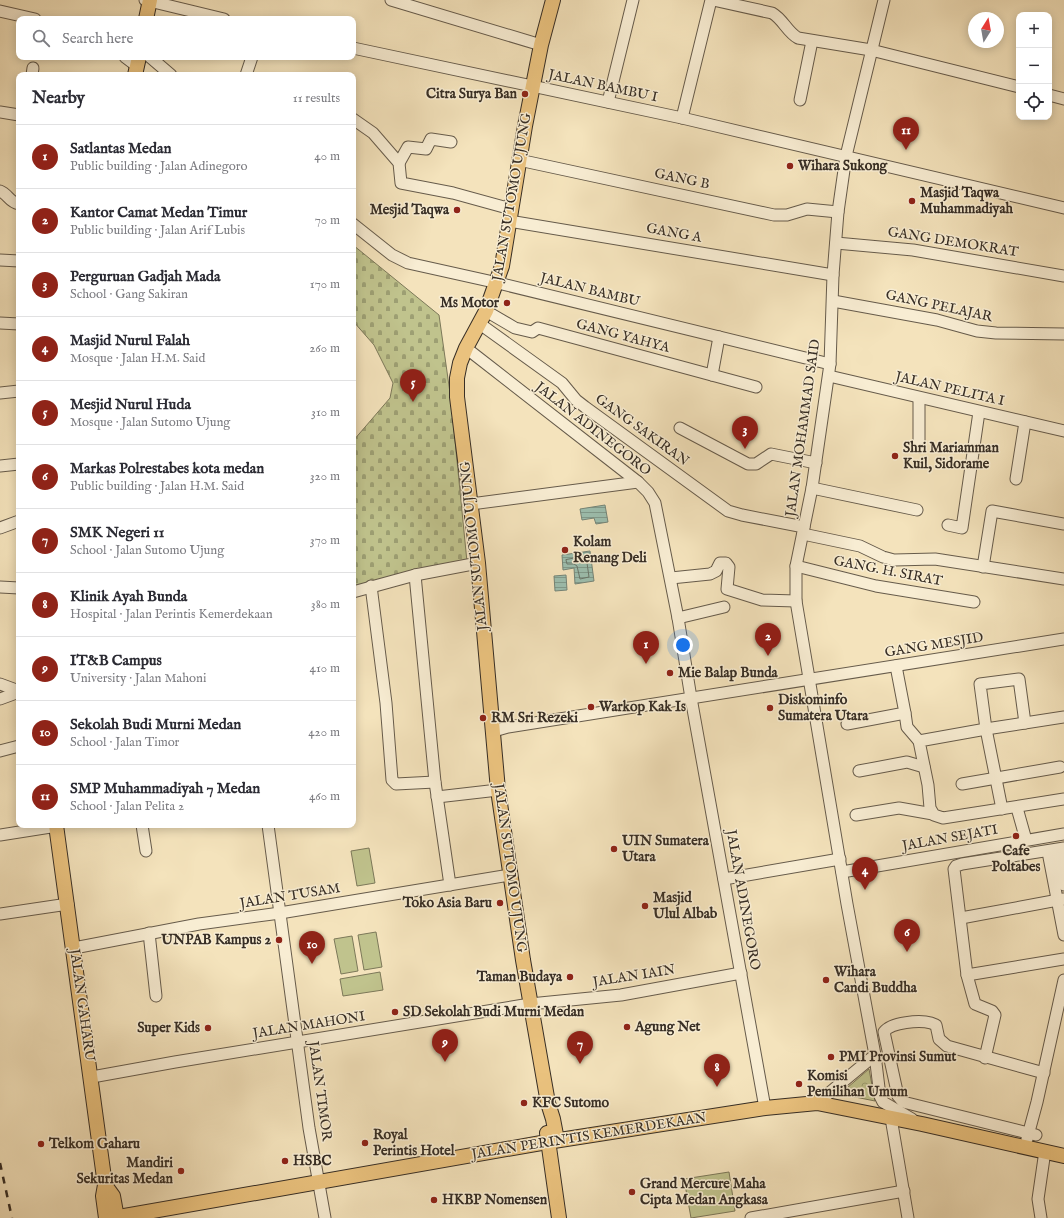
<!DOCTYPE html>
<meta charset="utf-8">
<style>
:root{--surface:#fff;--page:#f7f7f7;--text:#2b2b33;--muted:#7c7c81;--line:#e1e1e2;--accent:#8f2418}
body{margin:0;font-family:"IM FELL English",serif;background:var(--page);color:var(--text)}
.controls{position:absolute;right:12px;top:12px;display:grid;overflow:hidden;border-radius:8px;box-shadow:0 2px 10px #0003}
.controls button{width:36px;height:36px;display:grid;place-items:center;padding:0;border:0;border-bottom:1px solid var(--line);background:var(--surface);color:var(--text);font:20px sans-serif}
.compass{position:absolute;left:968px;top:12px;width:36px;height:36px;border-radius:50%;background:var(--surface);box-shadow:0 2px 10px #0003;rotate:11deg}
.you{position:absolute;left:683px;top:645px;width:14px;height:14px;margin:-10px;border:3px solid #fff;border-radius:50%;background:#1a73e8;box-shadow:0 0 0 6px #1a73e833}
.badge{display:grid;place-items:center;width:26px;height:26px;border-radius:50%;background:var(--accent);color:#fff;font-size:13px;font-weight:700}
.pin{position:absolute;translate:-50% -33px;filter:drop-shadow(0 1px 2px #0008)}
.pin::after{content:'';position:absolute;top:21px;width:14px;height:12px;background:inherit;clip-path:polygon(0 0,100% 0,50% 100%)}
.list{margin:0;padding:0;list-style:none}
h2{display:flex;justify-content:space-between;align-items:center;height:52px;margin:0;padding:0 16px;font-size:17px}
h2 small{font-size:13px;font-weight:400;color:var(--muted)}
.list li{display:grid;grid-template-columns:26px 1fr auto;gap:12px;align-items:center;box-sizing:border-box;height:64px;padding:0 16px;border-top:1px solid var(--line)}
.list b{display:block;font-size:15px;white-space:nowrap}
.list p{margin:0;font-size:13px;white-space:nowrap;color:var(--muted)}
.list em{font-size:13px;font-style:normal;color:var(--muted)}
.icon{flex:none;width:22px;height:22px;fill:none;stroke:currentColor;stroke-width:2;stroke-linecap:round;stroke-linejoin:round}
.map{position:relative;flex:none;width:1064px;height:1218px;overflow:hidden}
.search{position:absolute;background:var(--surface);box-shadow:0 2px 10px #0003;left:16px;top:16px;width:340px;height:44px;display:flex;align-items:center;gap:10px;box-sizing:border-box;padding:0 14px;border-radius:8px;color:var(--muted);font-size:15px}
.panel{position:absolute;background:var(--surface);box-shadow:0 2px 10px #0003;left:16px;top:72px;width:340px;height:756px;border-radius:8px}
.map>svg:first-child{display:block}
.green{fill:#c0c38d;stroke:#7c7859}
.forest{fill:url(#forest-crowns);stroke:#7c7859}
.cemetery{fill:url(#cemetery-stones);stroke:#7c7859}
.water{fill:url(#water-rules);stroke:#748477}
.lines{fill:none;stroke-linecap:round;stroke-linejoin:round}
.shore{stroke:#6a766a;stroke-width:1}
.minor-casing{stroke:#665b4b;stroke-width:13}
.major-casing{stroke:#372e25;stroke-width:16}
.minor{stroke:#f8edd3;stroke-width:11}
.major{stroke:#eac27e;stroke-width:14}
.rail{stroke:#372e25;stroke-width:2.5;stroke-dasharray:7 7;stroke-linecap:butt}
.poi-dot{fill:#8f2418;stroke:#f8edd3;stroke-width:1.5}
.labels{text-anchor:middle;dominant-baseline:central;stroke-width:3;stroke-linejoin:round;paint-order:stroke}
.street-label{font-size:14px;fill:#372e25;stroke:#f8edd3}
.poi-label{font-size:14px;font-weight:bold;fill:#372e25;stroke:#f8edd3;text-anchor:start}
</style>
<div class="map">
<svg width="1064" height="1218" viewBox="0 0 1064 1218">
<defs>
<pattern id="forest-crowns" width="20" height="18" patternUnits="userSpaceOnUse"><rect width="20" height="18" fill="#c0c38d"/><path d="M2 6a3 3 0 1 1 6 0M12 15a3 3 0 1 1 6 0" fill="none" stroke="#9d9f73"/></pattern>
<pattern id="cemetery-stones" width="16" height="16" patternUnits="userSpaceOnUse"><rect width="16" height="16" fill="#c0c38d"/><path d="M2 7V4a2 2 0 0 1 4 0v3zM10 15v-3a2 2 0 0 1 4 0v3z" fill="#9d9f73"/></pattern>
<pattern id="water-rules" width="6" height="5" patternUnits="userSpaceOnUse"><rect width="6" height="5" fill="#9cbeae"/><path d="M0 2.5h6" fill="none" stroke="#809b8d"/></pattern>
</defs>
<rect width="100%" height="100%" fill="#f4e3bc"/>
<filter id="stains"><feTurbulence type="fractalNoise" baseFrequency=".005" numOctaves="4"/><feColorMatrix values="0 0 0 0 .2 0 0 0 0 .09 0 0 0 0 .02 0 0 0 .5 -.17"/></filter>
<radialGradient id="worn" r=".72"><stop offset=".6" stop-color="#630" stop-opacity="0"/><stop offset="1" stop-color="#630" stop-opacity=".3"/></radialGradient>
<g class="green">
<path d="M369 848 375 883 357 886 351 851Z"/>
<path d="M376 932 382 967 364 970 358 935Z"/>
<path d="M352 936 358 971 341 974 334 939Z"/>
<path d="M380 972 383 990 343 996 340 979Z"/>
<path d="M729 1172 735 1211 691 1218 684 1179Z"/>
</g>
<path class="forest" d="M869 1069 875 1101 840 1094Z"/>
<path class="cemetery" d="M353 245 439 315 451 400 467 562 353 588V441L390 398 393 383 374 345 353 321Z"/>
<g class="water">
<path d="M605 505 608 522 596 524 594 518 582 520 580 509Z"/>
<path d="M590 551 594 581 575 584 574 568 563 570 562 555Z"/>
<path d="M566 575 567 590 555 591 554 576Z"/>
</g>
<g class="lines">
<path class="shore" d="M586 556 589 577 580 579 577 566 574 564H567L566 560Z"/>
<defs>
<g id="minor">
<path d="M145 0 224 19"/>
<path d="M391 0 541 45"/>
<path d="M713 0 772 13C783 19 787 32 798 38L871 50 1019 87"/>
<path d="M884 0 846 156 838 212 833 275 830 364 812 488 796 566V601L847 904 875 1055 880 1096 883 1102 912 1119"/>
<path d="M0 11 35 19"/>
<path d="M353 48 682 118 1064 208"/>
<path d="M125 57 137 66"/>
<path d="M150 57 171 75"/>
<path d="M32 75 33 68"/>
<path d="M246 75 252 57"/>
<path d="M1049 95 1064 99"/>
<path d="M800 100 812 41"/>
<path d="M608 102 633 0"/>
<path d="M0 112 19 115"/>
<path d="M682 118 711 0"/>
<path d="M353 119 373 133 399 163 401 183 453 193 511 209"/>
<path d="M519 160 774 215H787L807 209 838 212"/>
<path d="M399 163 408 147 426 149 431 139 451 142"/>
<path d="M0 191C8 194 9 202 19 204"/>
<path d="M509 221 833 275"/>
<path d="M353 224 392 255 408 263 498 283 830 364"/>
<path d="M836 243 913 250 1064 276"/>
<path d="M0 260 19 261"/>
<path d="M833 301 937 320 977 331 996 333 1064 334"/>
<path d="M486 311 515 328 532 332 538 328 756 387"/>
<path d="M0 323 19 324"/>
<path d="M480 324 562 383 576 400 585 407 728 511 742 515 804 527"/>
<path d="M466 348 638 482 648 492 655 503 678 618 691 698 765 1108"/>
<path d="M712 375 719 337"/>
<path d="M829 376 1064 431"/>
<path d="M0 393 19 391"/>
<path d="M919 398V447"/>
<path d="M680 428 748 464H756L771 454 816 463"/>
<path d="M0 466 19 464"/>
<path d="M1016 479 1025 422"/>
<path d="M812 488 917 510"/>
<path d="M471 504 638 482"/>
<path d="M948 525 962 528 979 412"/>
<path d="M0 528 19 521"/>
<path d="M803 534 860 546 883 557 894 560 935 559 1064 579"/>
<path d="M796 566 876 586 974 602"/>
<path d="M983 567 992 511 1064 524"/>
<path d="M415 575 435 782 450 885"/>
<path d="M671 578 710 574 716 571 720 563H726L729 567 727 589 762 600 796 601"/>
<path d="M371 586 386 703 392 780 396 784 435 782"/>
<path d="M0 587 19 588"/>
<path d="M353 592 415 575 478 563"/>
<path d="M678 618 724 607"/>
<path d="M0 684 19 691"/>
<path d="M0 699 19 692"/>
<path d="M905 713 907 727 919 741"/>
<path d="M1064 717 986 729 919 741 928 785 930 808 934 815 943 818 1064 799"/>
<path d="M847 724 905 713 896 666"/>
<path d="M494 731 508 727 1064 639"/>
<path d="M0 751 19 746"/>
<path d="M859 771 907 762 924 767"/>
<path d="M962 784 1060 767"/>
<path d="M437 797 498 790"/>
<path d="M1017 808 1026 840"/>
<path d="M1002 809 986 729 980 684 1019 679 1025 723"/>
<path d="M856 815 899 808 933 814"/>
<path d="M142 825 146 851"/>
<path d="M268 825 309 1128 325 1218"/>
<path d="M0 835 57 826"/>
<path d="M1058 850 1064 885"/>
<path d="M1048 852 1064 935"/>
<path d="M842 872 1064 834"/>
<path d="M724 879 840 859"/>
<path d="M0 914 68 904"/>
<path d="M961 918 1064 899"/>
<path d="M149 933 156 996"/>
<path d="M74 948 199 924 280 913 510 875"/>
<path d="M967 975 1064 959"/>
<path d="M985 1058 995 1015 992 1011 975 1004 967 975 954 869 956 866 962 864 1064 848"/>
<path d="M92 1077 175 1062 530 1004 621 995 741 973"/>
<path d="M817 1103 875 1055"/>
<path d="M891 1118 908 1218"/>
<path d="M1036 1135 903 1102 898 1096 884 1032C891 1022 920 1020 931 1023L936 1025 939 1039 947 1046 1044 1073"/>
<path d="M1027 1139 1037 1102 1064 980"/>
<path d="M751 1218 904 1191"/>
<path d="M1041 1218 1038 1199 1045 1151"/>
</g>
<g id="major">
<path d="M553 0 541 45 525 126 502 266 486 311 466 348 460 363 457 378V397L478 563 498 790 523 960 548 1103 553 1119 557 1140"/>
<path d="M146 19 150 0"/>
<path d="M135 75 139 57"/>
<path d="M56 825 105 1185 103 1196 106 1218"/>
<path d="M547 1133 559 1218"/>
<path d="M105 1185 113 1196 117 1218"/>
<path d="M113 1218 547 1142 765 1108 817 1103 922 1124 1064 1156"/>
</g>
</defs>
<use href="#minor" class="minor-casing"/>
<use href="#major" class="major-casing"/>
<use href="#minor" class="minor"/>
<use href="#major" class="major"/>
<path class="rail" d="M0 1163 12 1218"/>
</g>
<g class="poi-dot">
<circle cx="525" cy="94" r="4"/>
<circle cx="790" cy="166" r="4"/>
<circle cx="912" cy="201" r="4"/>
<circle cx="457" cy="210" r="4"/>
<circle cx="507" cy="303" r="4"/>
<circle cx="895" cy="456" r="4"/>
<circle cx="565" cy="550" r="4"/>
<circle cx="670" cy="673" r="4"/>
<circle cx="591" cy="707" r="4"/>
<circle cx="770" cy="708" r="4"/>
<circle cx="483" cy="718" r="4"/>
<circle cx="1016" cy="836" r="4"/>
<circle cx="614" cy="849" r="4"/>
<circle cx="500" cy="903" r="4"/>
<circle cx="645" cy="906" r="4"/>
<circle cx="279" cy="940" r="4"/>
<circle cx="570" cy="977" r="4"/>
<circle cx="826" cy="980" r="4"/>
<circle cx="395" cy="1012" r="4"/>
<circle cx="627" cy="1027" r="4"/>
<circle cx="208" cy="1028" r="4"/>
<circle cx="831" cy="1057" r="4"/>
<circle cx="799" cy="1084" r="4"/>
<circle cx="524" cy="1103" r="4"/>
<circle cx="365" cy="1143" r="4"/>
<circle cx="41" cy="1144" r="4"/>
<circle cx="285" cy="1161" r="4"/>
<circle cx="181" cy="1171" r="4"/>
<circle cx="632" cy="1192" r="4"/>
<circle cx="434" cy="1200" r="4"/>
</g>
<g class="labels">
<g class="street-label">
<text transform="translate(603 86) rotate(12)">JALAN BAMBU I</text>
<text transform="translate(682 179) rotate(12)">GANG B</text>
<text transform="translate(512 197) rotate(-80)">JALAN SUTOMO UJUNG</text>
<text transform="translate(674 233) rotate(10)">GANG A</text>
<text transform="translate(953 242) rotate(9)">GANG DEMOKRAT</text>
<text transform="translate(590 290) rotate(14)">JALAN BAMBU</text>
<text transform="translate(939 306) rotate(12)">GANG PELAJAR</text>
<text transform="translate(623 336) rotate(15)">GANG YAHYA</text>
<text transform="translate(950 389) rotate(13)">JALAN PELITA I</text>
<text transform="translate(803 428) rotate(-82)">JALAN MOHAMMAD SAID</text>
<text transform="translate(593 429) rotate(38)">JALAN ADINEGORO</text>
<text transform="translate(642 430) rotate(36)">GANG SAKIRAN</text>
<text transform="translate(474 546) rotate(-96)">JALAN SUTOMO UJUNG</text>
<text transform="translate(888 571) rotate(11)">GANG. H. SIRAT</text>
<text transform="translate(934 645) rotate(-9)">GANG MESJID</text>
<text transform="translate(950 838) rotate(-10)">JALAN SEJATI</text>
<text transform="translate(510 868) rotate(82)">JALAN SUTOMO UJUNG</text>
<text transform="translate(290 896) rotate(-9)">JALAN TUSAM</text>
<text transform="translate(743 900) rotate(80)">JALAN ADINEGORO</text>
<text transform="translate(634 976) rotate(-9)">JALAN IAIN</text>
<text transform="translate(82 1005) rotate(82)">JALAN GAHARU</text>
<text transform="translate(309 1025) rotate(-9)">JALAN MAHONI</text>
<text transform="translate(320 1091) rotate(82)">JALAN TIMOR</text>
<text transform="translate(589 1136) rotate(-9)">JALAN PERINTIS KEMERDEKAAN</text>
</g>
<g class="poi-label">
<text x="517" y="94" text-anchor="end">Citra Surya Ban</text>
<text x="798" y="166">Wihara Sukong</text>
<text x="920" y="193">Masjid Taqwa<tspan x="920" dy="16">Muhammadiyah</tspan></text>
<text x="449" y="210" text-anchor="end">Mesjid Taqwa</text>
<text x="499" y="303" text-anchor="end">Ms Motor</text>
<text x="903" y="448">Shri Mariamman<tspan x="903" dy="16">Kuil, Sidorame</tspan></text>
<text x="573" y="542">Kolam<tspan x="573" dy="16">Renang Deli</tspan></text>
<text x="678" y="673">Mie Balap Bunda</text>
<text x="778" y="700">Diskominfo<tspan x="778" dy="16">Sumatera Utara</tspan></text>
<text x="599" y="707">Warkop Kak Is</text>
<text x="491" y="718">RM Sri Rezeki</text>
<text x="622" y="841">UIN Sumatera<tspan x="622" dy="16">Utara</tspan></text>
<text x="1016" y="851" text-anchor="middle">Cafe<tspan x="1016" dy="16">Poltabes</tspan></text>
<text x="653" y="898">Masjid<tspan x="653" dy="16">Ulul Albab</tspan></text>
<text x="492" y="903" text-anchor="end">Toko Asia Baru</text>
<text x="271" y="940" text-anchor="end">UNPAB Kampus 2</text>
<text x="834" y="972">Wihara<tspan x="834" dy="16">Candi Buddha</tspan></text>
<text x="562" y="977" text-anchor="end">Taman Budaya</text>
<text x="403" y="1012">SD Sekolah Budi Murni Medan</text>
<text x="635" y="1027">Agung Net</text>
<text x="200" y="1028" text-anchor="end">Super Kids</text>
<text x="839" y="1057">PMI Provinsi Sumut</text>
<text x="807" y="1076">Komisi<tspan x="807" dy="16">Pemilihan Umum</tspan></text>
<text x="532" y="1103">KFC Sutomo</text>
<text x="373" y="1135">Royal<tspan x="373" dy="16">Perintis Hotel</tspan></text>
<text x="49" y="1144">Telkom Gaharu</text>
<text x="293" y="1161">HSBC</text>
<text x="173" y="1163" text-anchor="end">Mandiri<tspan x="173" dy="16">Sekuritas Medan</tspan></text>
<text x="640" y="1184">Grand Mercure Maha<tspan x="640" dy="16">Cipta Medan Angkasa</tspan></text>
<text x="442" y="1200">HKBP Nomensen</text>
</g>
</g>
<rect width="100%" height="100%" filter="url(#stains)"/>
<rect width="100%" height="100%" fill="url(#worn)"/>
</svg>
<div class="controls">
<button>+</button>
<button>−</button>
<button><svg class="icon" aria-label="locate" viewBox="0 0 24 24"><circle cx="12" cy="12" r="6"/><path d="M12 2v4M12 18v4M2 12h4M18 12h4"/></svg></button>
</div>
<svg class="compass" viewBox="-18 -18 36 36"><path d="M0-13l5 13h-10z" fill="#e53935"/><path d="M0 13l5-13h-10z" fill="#7c7c81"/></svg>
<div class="you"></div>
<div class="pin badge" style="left:646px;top:664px">1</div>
<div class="pin badge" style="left:768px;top:656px">2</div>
<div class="pin badge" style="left:745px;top:449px">3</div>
<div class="pin badge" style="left:865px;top:890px">4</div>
<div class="pin badge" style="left:413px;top:402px">5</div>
<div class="pin badge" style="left:907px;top:952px">6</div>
<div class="pin badge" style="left:580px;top:1064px">7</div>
<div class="pin badge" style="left:717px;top:1087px">8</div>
<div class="pin badge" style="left:445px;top:1062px">9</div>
<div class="pin badge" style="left:312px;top:964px">10</div>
<div class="pin badge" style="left:906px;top:150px">11</div>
<div class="search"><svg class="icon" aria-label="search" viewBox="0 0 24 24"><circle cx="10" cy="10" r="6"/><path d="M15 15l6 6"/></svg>Search here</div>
<section class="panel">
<h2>Nearby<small>11 results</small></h2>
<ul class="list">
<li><span class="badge">1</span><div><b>Satlantas Medan</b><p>Public building · Jalan Adinegoro</p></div><em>40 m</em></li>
<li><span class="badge">2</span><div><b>Kantor Camat Medan Timur</b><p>Public building · Jalan Arif Lubis</p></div><em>70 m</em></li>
<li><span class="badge">3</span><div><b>Perguruan Gadjah Mada</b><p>School · Gang Sakiran</p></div><em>170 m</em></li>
<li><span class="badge">4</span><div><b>Masjid Nurul Falah</b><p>Mosque · Jalan H.M. Said</p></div><em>260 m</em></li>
<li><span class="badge">5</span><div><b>Mesjid Nurul Huda</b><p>Mosque · Jalan Sutomo Ujung</p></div><em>310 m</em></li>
<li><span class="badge">6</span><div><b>Markas Polrestabes kota medan</b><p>Public building · Jalan H.M. Said</p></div><em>320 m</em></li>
<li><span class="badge">7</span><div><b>SMK Negeri 11</b><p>School · Jalan Sutomo Ujung</p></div><em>370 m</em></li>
<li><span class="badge">8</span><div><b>Klinik Ayah Bunda</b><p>Hospital · Jalan Perintis Kemerdekaan</p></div><em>380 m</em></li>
<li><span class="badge">9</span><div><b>IT&amp;B Campus</b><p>University · Jalan Mahoni</p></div><em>410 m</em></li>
<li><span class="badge">10</span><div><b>Sekolah Budi Murni Medan</b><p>School · Jalan Timor</p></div><em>420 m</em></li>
<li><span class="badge">11</span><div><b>SMP Muhammadiyah 7 Medan</b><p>School · Jalan Pelita 2</p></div><em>460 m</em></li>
</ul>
</section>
</div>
